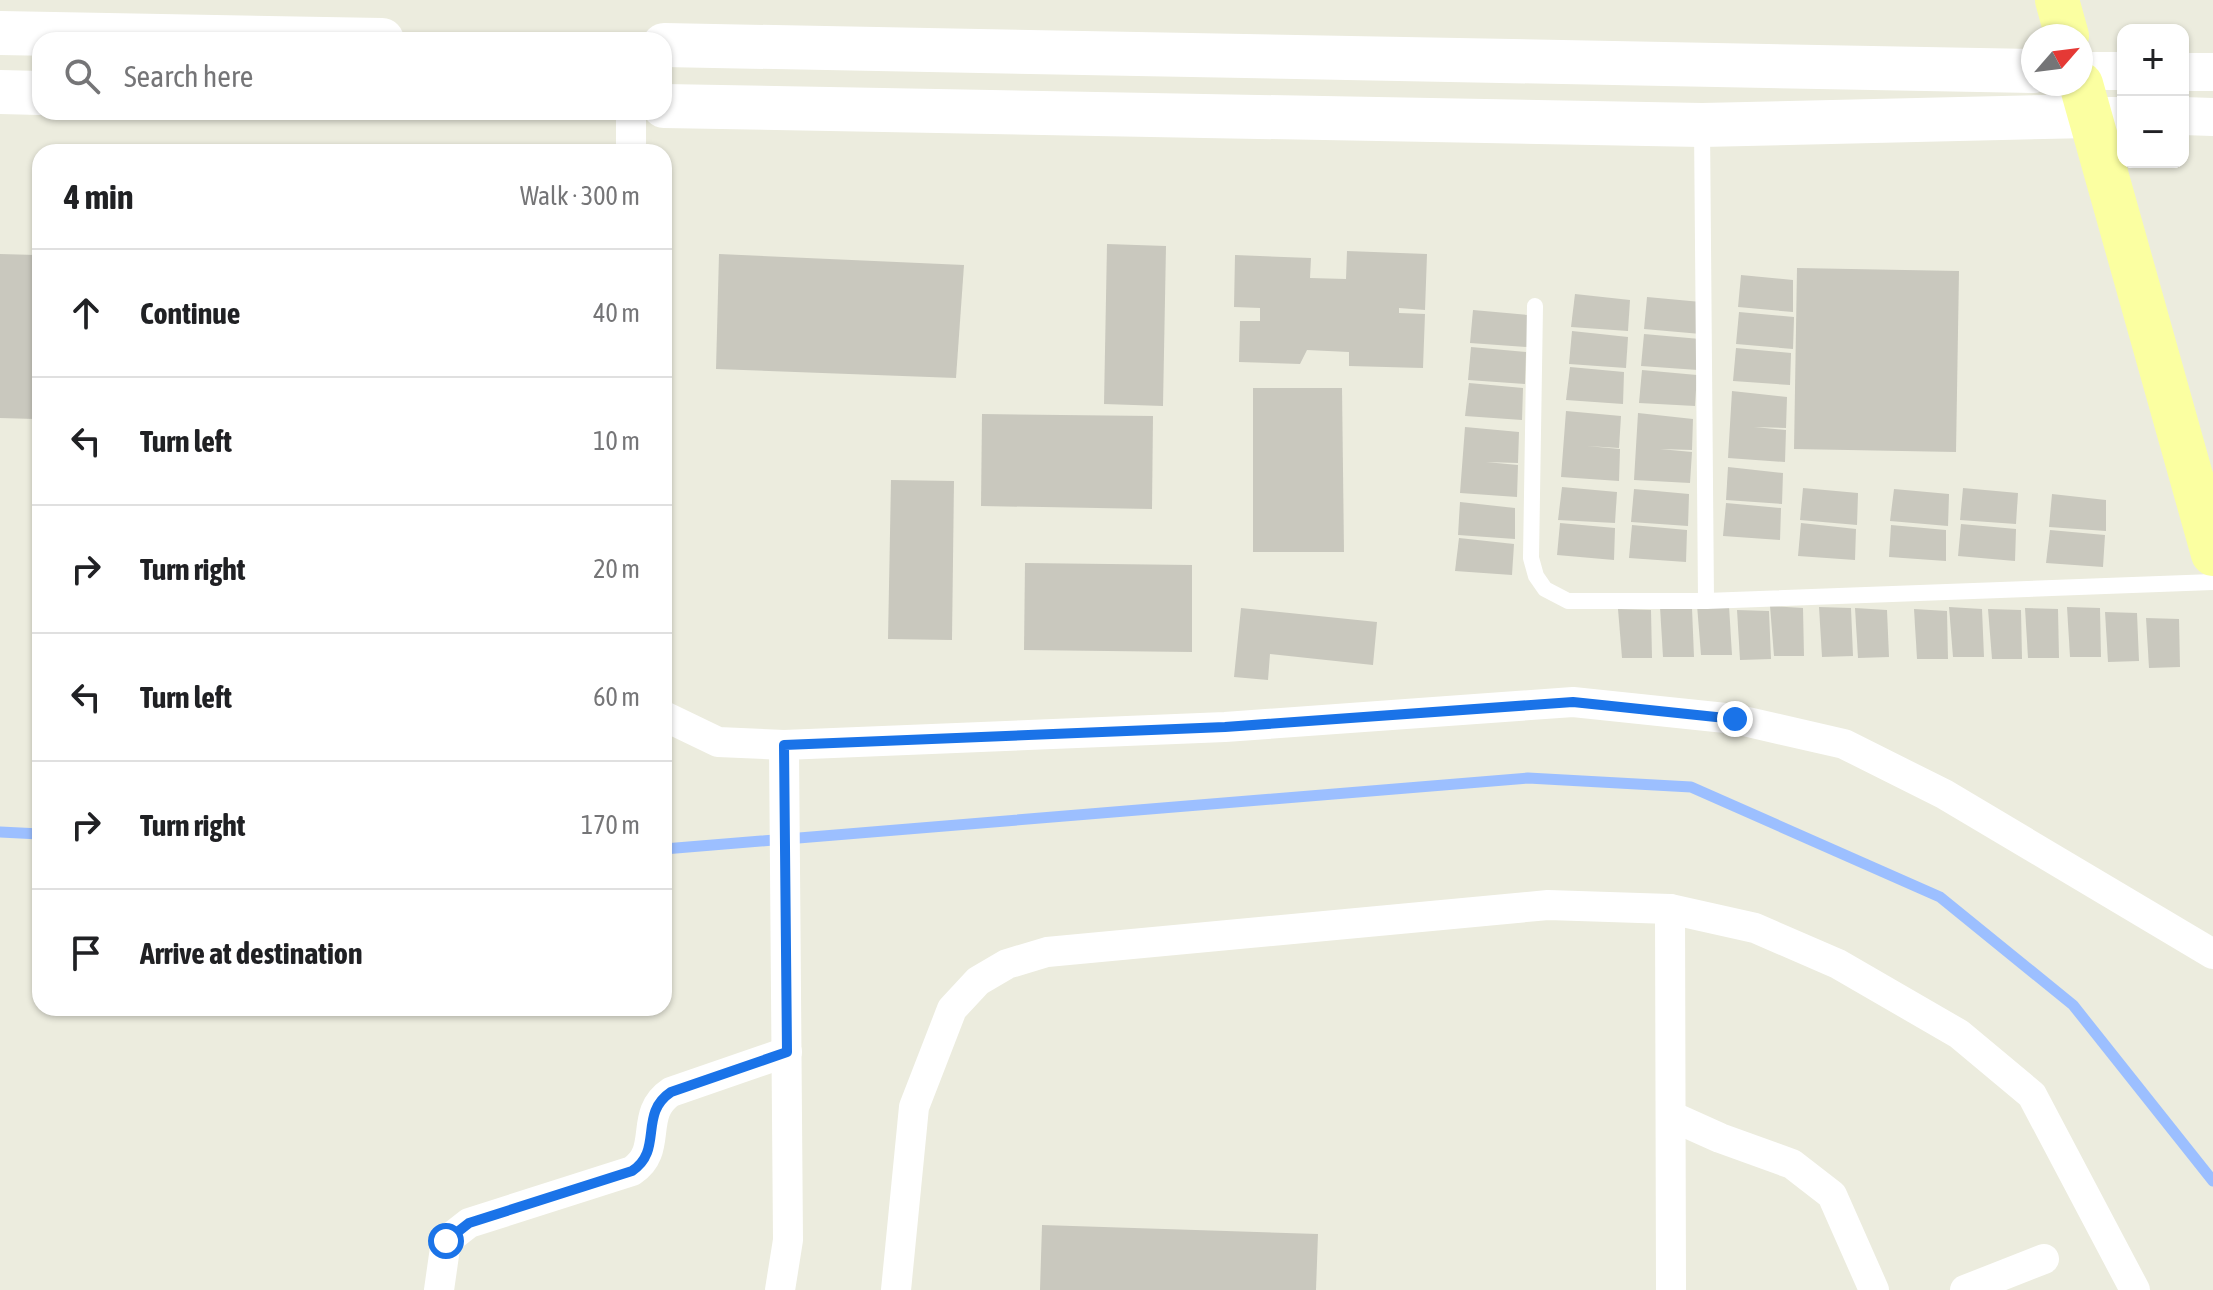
<!DOCTYPE html>
<meta charset="utf-8">
<style>
:root{--surface:#fff;--page:#f6f6f6;--text:#202124;--muted:#757577;--line:#e0e0e0}
body{margin:0;font-family:"Asap Condensed",sans-serif;background:var(--page);color:var(--text)}
.controls{position:absolute;right:24px;top:24px;display:grid;overflow:hidden;border-radius:16px;box-shadow:0 2px 6px #0004}
.controls button{width:72px;height:72px;display:grid;place-items:center;padding:0;border:0;border-bottom:2px solid var(--line);background:var(--surface);color:var(--text);font:40px sans-serif}
.compass{position:absolute;left:2021px;top:24px;width:72px;height:72px;border-radius:50%;background:var(--surface);box-shadow:0 2px 6px #0004;rotate:62deg}
.stop{position:absolute;width:24px;height:24px;margin:-18px;border:6px solid #1a73e8;border-radius:50%;background:#fff}
.stop.end{background:#1a73e8;border-color:#fff;box-shadow:0 2px 8px #0008}
.list{margin:0;padding:0;list-style:none}
h2{display:flex;justify-content:space-between;align-items:center;height:104px;margin:0;padding:0 32px;font-size:34px}
h2 small{font-size:26px;font-weight:400;color:var(--muted)}
.list li{display:grid;grid-template-columns:52px 1fr auto;gap:24px;align-items:center;box-sizing:border-box;height:128px;padding:0 32px;border-top:2px solid var(--line)}
.list b{display:block;font-size:30px;white-space:nowrap}
.list em{font-size:26px;font-style:normal;color:var(--muted)}
.icon{flex:none;width:44px;height:44px;fill:none;stroke:currentColor;stroke-width:2;stroke-linecap:round;stroke-linejoin:round}
.map{position:relative;flex:none;width:2213px;height:1290px;overflow:hidden}
.search{position:absolute;background:var(--surface);box-shadow:0 2px 6px #0004;left:32px;top:32px;width:640px;height:88px;display:flex;align-items:center;gap:20px;box-sizing:border-box;padding:0 28px;border-radius:24px;color:var(--muted);font-size:30px}
.panel{position:absolute;background:var(--surface);box-shadow:0 2px 6px #0004;left:32px;top:144px;width:640px;height:872px;border-radius:24px}
.map>svg:first-child{display:block}
.lines{fill:none;stroke-linecap:round;stroke-linejoin:round}
.stream{stroke:#9cbfff;stroke-width:11}
.building{fill:#c9c8be}
.service{stroke:#fff;stroke-width:16}
.minor{stroke:#fff;stroke-width:30}
.tertiary{stroke:#fff;stroke-width:38}
.secondary{stroke:#fff;stroke-width:44}
.primary{stroke:#fbffa1;stroke-width:44}
.route{stroke:#1a73e8;stroke-width:10}
</style>
<div class="map">
<svg width="2213" height="1290" viewBox="0 0 2213 1290">
<rect width="100%" height="100%" fill="#ececde"/>
<g class="lines">
<g class="stream">
<path d="M0 832 40 834"/>
<path d="M664 849 1528 778 1691 787 1940 897 2073 1005 2213 1181"/>
</g>
</g>
<g class="building">
<path d="M1107 244 1166 246 1163 406 1104 404Z"/>
<path d="M1347 251 1427 254 1425 310 1399 308V313L1425 314 1423 368 1349 366V352L1307 350 1300 364 1239 362 1240 321H1260V308L1234 307 1235 255 1311 258 1310 278 1346 279Z"/>
<path d="M0 254 36 255 35 419 0 418Z"/>
<path d="M719 254 964 265 956 378 716 369Z"/>
<path d="M1797 268 1959 271 1956 452 1794 449Z"/>
<path d="M1741 275 1793 280V312L1738 307Z"/>
<path d="M1575 294 1630 300 1628 331 1571 327Z"/>
<path d="M1647 297 1701 302V334L1644 329Z"/>
<path d="M1473 310 1528 315 1527 347 1470 343Z"/>
<path d="M1739 312 1794 317 1793 349 1736 344Z"/>
<path d="M1572 331 1628 337 1626 368 1569 364Z"/>
<path d="M1644 334 1700 339 1698 370 1641 366Z"/>
<path d="M1471 347 1526 352 1525 384 1468 380Z"/>
<path d="M1736 348 1791 353 1790 385 1733 381Z"/>
<path d="M1570 367 1624 372 1623 404 1566 400Z"/>
<path d="M1642 370 1697 375 1695 406 1639 403Z"/>
<path d="M1469 383 1523 388 1522 420 1465 416Z"/>
<path d="M1253 388H1342L1344 552H1253Z"/>
<path d="M1732 391 1787 397 1786 428 1754 427 1786 430 1785 462 1728 458Z"/>
<path d="M1566 411 1621 416 1619 448 1587 446 1620 449 1619 481 1561 477Z"/>
<path d="M1638 413 1693 419 1692 450 1660 449 1692 452 1690 483 1634 480Z"/>
<path d="M982 414 1153 416 1152 509 981 506Z"/>
<path d="M1465 427 1519 432 1518 463 1486 462 1518 465 1517 497 1460 493Z"/>
<path d="M1728 467 1783 473 1782 504 1726 500Z"/>
<path d="M891 480 954 481 952 640 888 639Z"/>
<path d="M1562 487 1617 492 1615 523 1558 520Z"/>
<path d="M1803 488 1858 493 1857 525 1800 520Z"/>
<path d="M1963 488 2018 493 2016 524 1960 520Z"/>
<path d="M1634 489 1689 494 1688 526 1631 522Z"/>
<path d="M1894 489 1949 494 1948 526 1890 521Z"/>
<path d="M2052 494 2106 500V531L2049 527Z"/>
<path d="M1460 502 1515 508V539L1458 535Z"/>
<path d="M1726 503 1781 508 1780 540 1723 536Z"/>
<path d="M1560 523 1615 528 1614 560 1557 555Z"/>
<path d="M1801 523 1856 529 1855 560 1798 556Z"/>
<path d="M1961 524 2016 529 2015 561 1958 556Z"/>
<path d="M1632 525 1687 530 1686 562 1629 558Z"/>
<path d="M1891 525 1946 530V561L1889 557Z"/>
<path d="M2050 530 2105 535 2103 567 2046 563Z"/>
<path d="M1459 538 1514 544 1512 575 1455 571Z"/>
<path d="M1025 563 1192 565V652L1024 650Z"/>
<path d="M1697 605 1729 606 1732 655H1701Z"/>
<path d="M1770 606 1803 608 1804 656H1774Z"/>
<path d="M1660 607 1692 608 1694 657H1663Z"/>
<path d="M1819 607 1851 608 1853 656 1822 657Z"/>
<path d="M1949 607 1982 609 1984 657H1953Z"/>
<path d="M2067 607 2100 608 2101 657H2070Z"/>
<path d="M1241 608 1377 622 1373 665 1270 654 1268 680 1234 677Z"/>
<path d="M1855 608 1887 610 1889 657 1858 658Z"/>
<path d="M2025 608 2058 609 2059 658H2028Z"/>
<path d="M1618 609 1651 610 1652 658H1622Z"/>
<path d="M1914 609 1947 611 1948 659H1917Z"/>
<path d="M1988 609 2021 610 2022 659H1992Z"/>
<path d="M1737 610 1769 611 1771 659 1740 660Z"/>
<path d="M2105 612 2137 613 2139 661 2108 662Z"/>
<path d="M2146 618 2179 619 2180 667 2149 668Z"/>
<path d="M1042 1225 1318 1234 1316 1290H1040Z"/>
</g>
<g class="lines">
<g class="service">
<path d="M1702 126 1706 601"/>
<path d="M1535 306 1531 558 1536 576 1545 589 1568 601H1706L2213 582"/>
</g>
<g class="minor">
<path d="M631 152V112"/>
<path d="M664 716 718 742 784 745 1225 727 1573 702 1735 719 1844 744 1944 794 2213 954"/>
<path d="M1670 909 1671 1290"/>
<path d="M1671 1116 1720 1138 1792 1164 1832 1195 1874 1290"/>
<path d="M439 1290 446 1241 469 1223 632 1171C664 1150 638 1114 671 1092L787 1052"/>
<path d="M780 1290 788 1240 784 745"/>
<path d="M896 1290 914 1107 952 1009 978 981 1007 964 1047 952 1548 905 1670 909 1755 928 1838 964 1959 1034 2032 1095 2135 1290"/>
<path d="M1965 1290 2044 1259"/>
</g>
<g class="tertiary">
<path d="M2081 71H2123"/>
<path d="M2183 72H2213"/>
<path d="M2089 116H2123"/>
<path d="M2183 116 2213 117"/>
</g>
<g class="secondary">
<path d="M0 33 382 40"/>
<path d="M664 45 2033 71"/>
<path d="M0 92 40 93"/>
<path d="M664 106 1702 125 2089 116"/>
</g>
<g class="primary">
<path d="M2057 0 2067 36"/>
<path d="M2081 84 2213 554"/>
</g>
</g>
<g class="lines">
<path class="route" d="M446 1241 469 1223 632 1171C664 1150 638 1114 671 1092L787 1052 784 745 1225 727 1573 702 1735 719"/>
</g>
</svg>
<div class="controls">
<button>+</button>
<button>−</button>
</div>
<svg class="compass" viewBox="-18 -18 36 36"><path d="M0-13l5 13h-10z" fill="#e53935"/><path d="M0 13l5-13h-10z" fill="#757577"/></svg>
<div class="stop" style="left:446px;top:1241px"></div>
<div class="stop end" style="left:1735px;top:719px"></div>
<div class="search"><svg class="icon" aria-label="search" viewBox="0 0 24 24"><circle cx="10" cy="10" r="6"/><path d="M15 15l6 6"/></svg>Search here</div>
<section class="panel">
<h2>4 min<small>Walk · 300 m</small></h2>
<ul class="list">
<li><svg class="icon" aria-label="ahead" viewBox="0 0 24 24"><path d="M12 20V5M6 11l6-6 6 6"/></svg><div><b>Continue</b></div><em>40 m</em></li>
<li><svg class="icon" aria-label="left" viewBox="0 0 24 24"><path d="M17 20v-9H6M10 6l-5 5 5 5"/></svg><div><b>Turn left</b></div><em>10 m</em></li>
<li><svg class="icon" aria-label="right" viewBox="0 0 24 24"><path d="M7 20v-9h11M14 6l5 5-5 5"/></svg><div><b>Turn right</b></div><em>20 m</em></li>
<li><svg class="icon" aria-label="left" viewBox="0 0 24 24"><path d="M17 20v-9H6M10 6l-5 5 5 5"/></svg><div><b>Turn left</b></div><em>60 m</em></li>
<li><svg class="icon" aria-label="right" viewBox="0 0 24 24"><path d="M7 20v-9h11M14 6l5 5-5 5"/></svg><div><b>Turn right</b></div><em>170 m</em></li>
<li><svg class="icon" aria-label="arrive" viewBox="0 0 24 24"><path d="M6 21V4h12l-3 4 3 4H6"/></svg><div><b>Arrive at destination</b></div></li>
</ul>
</section>
</div>
